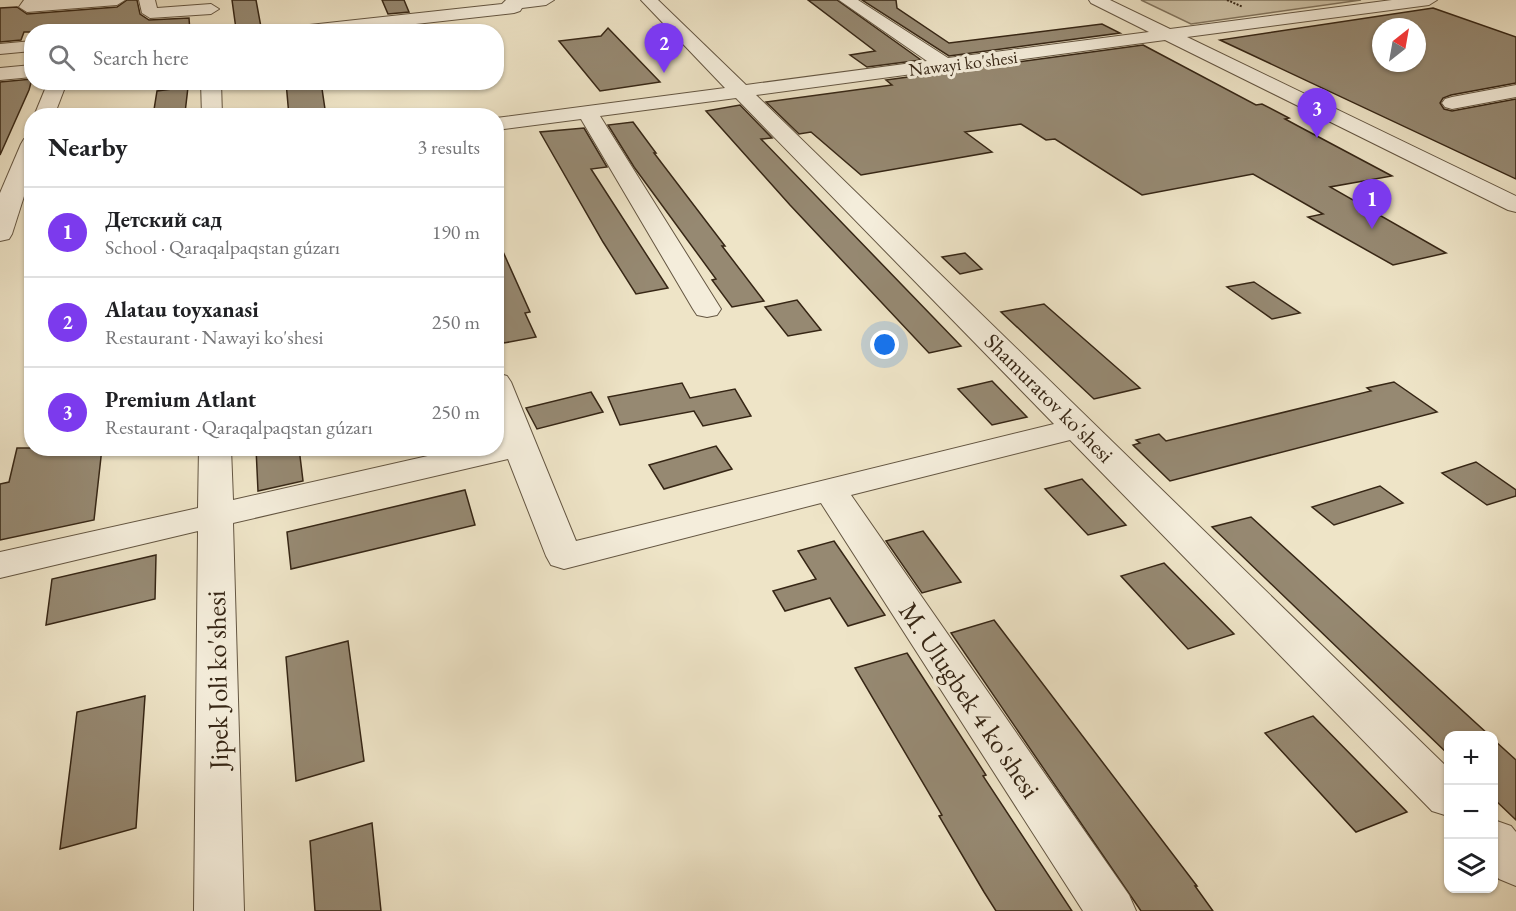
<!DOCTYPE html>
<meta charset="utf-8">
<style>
:root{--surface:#fff;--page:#f2f2f2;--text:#202124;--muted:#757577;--line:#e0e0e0;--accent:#7c3aed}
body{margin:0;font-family:"EB Garamond",serif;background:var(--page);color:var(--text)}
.controls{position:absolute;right:18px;bottom:18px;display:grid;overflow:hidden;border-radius:12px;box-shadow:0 2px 4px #0004}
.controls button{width:54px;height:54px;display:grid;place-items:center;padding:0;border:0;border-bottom:2px solid var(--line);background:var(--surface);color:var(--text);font:30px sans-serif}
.compass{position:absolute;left:1372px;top:18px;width:54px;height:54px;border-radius:50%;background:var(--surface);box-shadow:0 2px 4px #0004;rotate:31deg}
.you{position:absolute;left:885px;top:345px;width:21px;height:21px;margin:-15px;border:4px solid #fff;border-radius:50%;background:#1a73e8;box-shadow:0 0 0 9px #1a73e833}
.badge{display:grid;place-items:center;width:39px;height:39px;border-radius:50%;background:var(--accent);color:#fff;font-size:20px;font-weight:700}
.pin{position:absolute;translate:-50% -50px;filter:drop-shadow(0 2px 3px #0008)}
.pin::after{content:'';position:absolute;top:32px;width:21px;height:18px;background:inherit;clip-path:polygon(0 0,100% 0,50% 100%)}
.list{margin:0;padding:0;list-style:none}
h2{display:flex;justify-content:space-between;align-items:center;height:78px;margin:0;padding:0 24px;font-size:26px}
h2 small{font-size:20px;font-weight:400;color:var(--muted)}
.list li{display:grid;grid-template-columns:39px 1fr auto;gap:18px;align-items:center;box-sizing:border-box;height:90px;padding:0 24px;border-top:2px solid var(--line)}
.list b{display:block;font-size:22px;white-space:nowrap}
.list p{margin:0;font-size:20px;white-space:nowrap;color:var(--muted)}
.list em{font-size:20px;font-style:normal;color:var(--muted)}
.icon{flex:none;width:33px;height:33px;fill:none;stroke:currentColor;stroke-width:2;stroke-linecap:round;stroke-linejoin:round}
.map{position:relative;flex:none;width:1516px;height:911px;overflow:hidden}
.search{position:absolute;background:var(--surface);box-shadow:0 2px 4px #0004;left:24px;top:24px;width:480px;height:66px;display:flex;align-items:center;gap:15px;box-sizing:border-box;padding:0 21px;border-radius:24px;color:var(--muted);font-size:22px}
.panel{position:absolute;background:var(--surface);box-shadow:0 2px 4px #0004;left:24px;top:108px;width:480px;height:348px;border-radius:24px}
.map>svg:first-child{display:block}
.green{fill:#cfc4a9;stroke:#82755f;stroke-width:1.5}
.building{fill:#968972;stroke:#362615;stroke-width:1.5;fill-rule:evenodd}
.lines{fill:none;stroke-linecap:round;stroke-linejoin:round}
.minor-casing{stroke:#645642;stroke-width:2}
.path{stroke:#362615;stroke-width:2;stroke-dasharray:2 1.5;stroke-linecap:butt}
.minor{fill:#f4eddb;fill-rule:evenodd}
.labels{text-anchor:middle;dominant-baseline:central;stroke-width:6;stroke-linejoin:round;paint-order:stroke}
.far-street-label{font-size:18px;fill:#362615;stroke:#f4eddb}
.street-label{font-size:22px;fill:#362615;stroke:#f4eddb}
.near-street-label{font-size:27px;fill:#362615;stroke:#f4eddb}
</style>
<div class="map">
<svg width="1516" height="911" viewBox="0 0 1516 911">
<rect width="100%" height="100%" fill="#eee4c7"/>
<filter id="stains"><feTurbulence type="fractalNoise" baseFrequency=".00333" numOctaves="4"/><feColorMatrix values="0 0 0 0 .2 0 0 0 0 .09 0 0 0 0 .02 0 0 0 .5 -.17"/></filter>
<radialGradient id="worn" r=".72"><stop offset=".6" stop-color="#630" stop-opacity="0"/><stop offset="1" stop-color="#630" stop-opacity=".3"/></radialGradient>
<path class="green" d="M1141 0H1361L1191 24Z"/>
<g class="building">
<path d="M127 0H137L140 14 149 20 189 18 190 32H166V28L126 32H24L21 40 0 42V8L17 7 27 14 117 7Z"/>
<path d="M232 0H256L261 27 236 29Z"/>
<path d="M382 0H404L409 12 388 14Z"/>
<path d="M808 0H837L921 60 867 67 850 55 875 51Z"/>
<path d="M862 0H896L897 8 949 43 1102 24 1120 33 949 56Z"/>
<path d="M1433 8 1516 37V83L1451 95 1443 98 1440 103 1444 109 1452 111 1516 99V179L1220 40ZM1381 27H1417V63H1381Z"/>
<path d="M608 28 660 82 600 91 559 41 601 36Z"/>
<path d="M1143 45 1256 105 1262 104 1289 118 1285 119 1298 126 1392 176 1330 187 1446 253 1393 265 1308 217 1323 214 1253 174 1142 195 1055 139 1046 140 1021 124 965 132 992 152 861 175 811 132 799 134 766 102 892 85 886 80Z"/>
<path d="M32 79 29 90 0 155V82Z"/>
<path d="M286 82H321L326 116H289Z"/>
<path d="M188 87 185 113 153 116 157 91Z"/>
<path d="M740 105 772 138 761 139 961 346 929 353 790 205 706 111Z"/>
<path d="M633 122 656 153H654L725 246H722L764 301 732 307 712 280 716 279 634 167 608 125Z"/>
<path d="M584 128 607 167 591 169 668 288 636 294 603 242 540 132Z"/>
<path d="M496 236 530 312 525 313 536 337 504 343 496 325Z"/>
<path d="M965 253 982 269 960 274 942 257Z"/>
<path d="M1254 282 1300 313 1272 319 1227 287Z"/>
<path d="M797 300 821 330 788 336 765 307Z"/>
<path d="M1044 304 1140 388 1094 399 1001 312Z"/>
<path d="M992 381 1027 417 992 425 958 389Z"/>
<path d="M1394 382 1437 412 1170 481 1133 445 1140 443 1136 440 1159 434 1166 441 1371 391 1367 388Z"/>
<path d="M682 383 690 398 735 389 751 416 703 426 694 411 620 425 608 397Z"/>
<path d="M591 392 603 412 537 429 526 408Z"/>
<path d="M716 446 732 469 664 489 649 465Z"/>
<path d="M17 448H102L94 520 0 540V484L9 482Z"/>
<path d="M256 448H299L303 481 258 491Z"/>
<path d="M1476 462 1516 490V496L1487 505 1442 473Z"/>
<path d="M1082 479 1126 525 1088 535 1045 489Z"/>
<path d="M1380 486 1403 503 1334 525 1312 507Z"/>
<path d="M465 490 475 525 291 569 287 532Z"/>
<path d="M1251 517 1489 735H1449V755L1212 527Z"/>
<path d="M923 531 961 582 922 593 886 541Z"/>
<path d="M834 541 885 615 848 626 830 598 785 611 773 591 816 579 798 551Z"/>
<path d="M156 555 155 599 46 625 52 579Z"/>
<path d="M1164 563 1234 634 1188 649 1121 576Z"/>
<path d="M994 620 1197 886H1195L1213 911H1141L951 633Z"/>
<path d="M348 641 364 761 296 781 286 657Z"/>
<path d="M907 653 986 775 983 776 1072 911H996L984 892 939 816 942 815 855 668Z"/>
<path d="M145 696 136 828 60 849 77 712Z"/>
<path d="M1313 716 1407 812 1356 832 1265 733Z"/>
<path d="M1494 740 1516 760V820L1494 799Z"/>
<path d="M372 823 381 911H315L310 841Z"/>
</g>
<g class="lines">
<defs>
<g id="minor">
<path d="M24 0H125L117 5 27 12 19 7Z"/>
<path d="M139 0H155L157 8 211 4 219 9 211 14 150 18 142 13Z"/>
<path d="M506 0H554L546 5 522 8 520 11 514 13 344 32H283L291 27 502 4Z"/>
<path d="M641 0H658L746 85 927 61 839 0H858L948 58 1149 32 1091 3 1089 0H1110L1170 29 1392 0H1437L1429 5 1187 37 1516 196V212L1508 210 1165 40 756 95 1448 768V816L1432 811 1070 440 851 495 1129 895 1136 911H1083L821 503 564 569 551 565 546 556 508 459 233 523 244 911H194L198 531 0 578V552L198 508 199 448H231L233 500 463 448H496V441L501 440 496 428V373L507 376 511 382 576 541 1054 424 736 98 600 116 721 309 717 315 707 317 697 315 693 309 581 119 496 130V118L725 88Z"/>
<path d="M32 41V51L0 54V44Z"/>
<path d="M32 65V77L0 80V68Z"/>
<path d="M48 82H67L54 116H34Z"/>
<path d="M201 82H221L222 116H202Z"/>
<path d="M1516 85V97L1452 109 1445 107 1442 103 1445 99 1452 97Z"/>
<path d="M32 138V171L12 234 9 239 0 241V193L21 144 24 139Z"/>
<path d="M1494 820 1511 826 1516 832V886L1499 879 1494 873Z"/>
</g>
</defs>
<use href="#minor" class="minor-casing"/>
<path class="path" d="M1227 0 1243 7"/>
<use href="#minor" class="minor"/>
</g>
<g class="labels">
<g class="far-street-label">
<text transform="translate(963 63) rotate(-7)">Nawayi ko'shesi</text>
</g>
<g class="street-label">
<text transform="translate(1049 398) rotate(45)">Shamuratov ko'shesi</text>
</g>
<g class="near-street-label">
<text transform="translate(217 680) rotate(-91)">Jipek Joli ko'shesi</text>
<text transform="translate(970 700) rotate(56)">M. Ulugbek 4 ko'shesi</text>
</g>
</g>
<rect width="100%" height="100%" filter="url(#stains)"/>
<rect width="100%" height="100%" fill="url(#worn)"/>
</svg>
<div class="controls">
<button>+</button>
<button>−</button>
<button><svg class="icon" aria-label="layers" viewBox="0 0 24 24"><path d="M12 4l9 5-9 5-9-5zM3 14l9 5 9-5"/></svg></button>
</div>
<svg class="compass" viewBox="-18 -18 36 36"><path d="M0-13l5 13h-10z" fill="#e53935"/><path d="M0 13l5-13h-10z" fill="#757577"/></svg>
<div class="you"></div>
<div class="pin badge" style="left:1372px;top:229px">1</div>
<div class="pin badge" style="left:664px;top:73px">2</div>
<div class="pin badge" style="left:1317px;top:138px">3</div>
<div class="search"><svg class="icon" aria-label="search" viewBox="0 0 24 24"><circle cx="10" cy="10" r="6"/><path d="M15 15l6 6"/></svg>Search here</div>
<section class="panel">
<h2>Nearby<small>3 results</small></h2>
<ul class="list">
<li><span class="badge">1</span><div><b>Детский сад</b><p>School · Qaraqalpaqstan gúzarı</p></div><em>190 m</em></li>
<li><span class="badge">2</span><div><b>Alatau toyxanasi</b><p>Restaurant · Nawayi ko'shesi</p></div><em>250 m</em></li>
<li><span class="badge">3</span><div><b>Premium Atlant</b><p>Restaurant · Qaraqalpaqstan gúzarı</p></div><em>250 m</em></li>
</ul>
</section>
</div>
